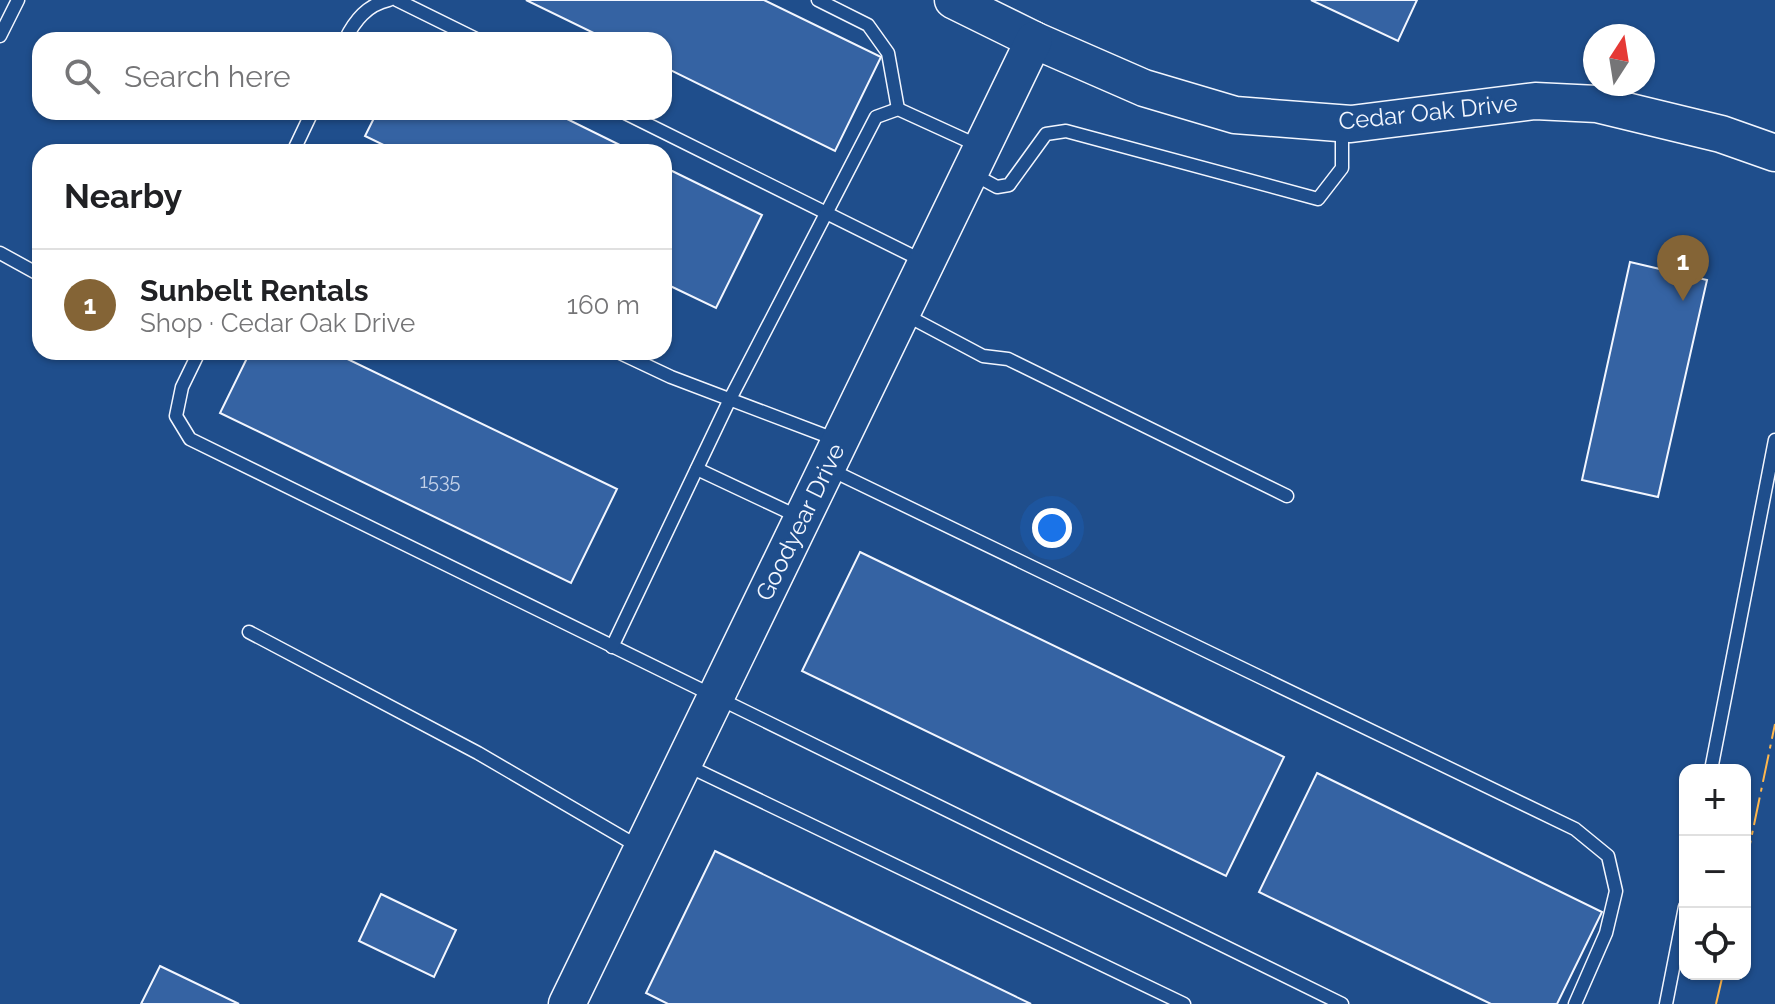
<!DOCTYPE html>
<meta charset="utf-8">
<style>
:root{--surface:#fff;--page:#f6f6f6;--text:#202124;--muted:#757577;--line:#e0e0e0;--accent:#846436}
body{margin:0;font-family:Raleway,sans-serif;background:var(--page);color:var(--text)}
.controls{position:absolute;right:24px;bottom:24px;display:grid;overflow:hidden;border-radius:16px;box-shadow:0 2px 6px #0004}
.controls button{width:72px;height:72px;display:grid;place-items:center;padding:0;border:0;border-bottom:2px solid var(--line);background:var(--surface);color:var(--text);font:40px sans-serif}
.compass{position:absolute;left:1583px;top:24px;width:72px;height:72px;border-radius:50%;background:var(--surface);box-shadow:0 2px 6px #0004;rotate:12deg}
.you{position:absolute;left:1052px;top:528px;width:28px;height:28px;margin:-20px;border:6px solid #fff;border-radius:50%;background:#1a73e8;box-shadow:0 0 0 12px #1a73e833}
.badge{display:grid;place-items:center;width:52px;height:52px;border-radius:50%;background:var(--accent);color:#fff;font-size:26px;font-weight:700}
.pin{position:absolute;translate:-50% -66px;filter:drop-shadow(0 2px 4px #0008)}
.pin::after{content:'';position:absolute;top:42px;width:28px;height:24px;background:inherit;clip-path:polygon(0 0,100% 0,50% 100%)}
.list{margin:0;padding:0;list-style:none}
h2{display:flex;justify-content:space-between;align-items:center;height:104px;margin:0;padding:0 32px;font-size:34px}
h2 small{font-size:26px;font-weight:400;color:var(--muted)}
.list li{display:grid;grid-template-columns:52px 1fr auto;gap:24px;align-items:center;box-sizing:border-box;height:112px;padding:0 32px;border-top:2px solid var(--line)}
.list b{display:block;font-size:30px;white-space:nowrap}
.list p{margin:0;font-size:26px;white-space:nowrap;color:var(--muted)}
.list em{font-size:26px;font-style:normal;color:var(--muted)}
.icon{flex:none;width:44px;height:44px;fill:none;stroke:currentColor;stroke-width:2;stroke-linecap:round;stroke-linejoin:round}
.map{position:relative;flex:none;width:1775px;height:1004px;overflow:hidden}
.search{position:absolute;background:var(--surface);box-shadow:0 2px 6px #0004;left:32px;top:32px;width:640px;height:88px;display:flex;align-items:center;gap:20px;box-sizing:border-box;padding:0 28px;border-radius:24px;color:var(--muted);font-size:30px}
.panel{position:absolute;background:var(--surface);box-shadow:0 2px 6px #0004;left:32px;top:144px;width:640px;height:216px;border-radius:24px}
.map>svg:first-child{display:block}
.building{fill:#3563a3;stroke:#f2f6ff;stroke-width:2}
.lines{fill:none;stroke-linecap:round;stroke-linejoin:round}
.lane-casing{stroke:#f2f6ff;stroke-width:15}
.secondary-casing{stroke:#f2f6ff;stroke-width:39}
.lane{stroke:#1f4e8c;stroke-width:12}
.secondary{stroke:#1f4e8c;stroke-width:36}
.power{stroke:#ffb74d;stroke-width:2;stroke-dasharray:28 6 4 6;stroke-linecap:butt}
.labels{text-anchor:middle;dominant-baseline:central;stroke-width:6;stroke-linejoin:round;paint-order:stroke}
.number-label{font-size:20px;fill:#c3d1e8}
.street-label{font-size:24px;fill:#f2f6ff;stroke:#1f4e8c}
</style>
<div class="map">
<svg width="1775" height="1004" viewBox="0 0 1775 1004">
<rect width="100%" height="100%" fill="#1f4e8c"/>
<g class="building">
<path d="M526 0H764L881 57 835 151 664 67V40H608Z"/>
<path d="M1311 0H1417L1398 41Z"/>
<path d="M377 112H553L634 152H398L365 136Z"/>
<path d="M664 167 762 215 716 308 664 283Z"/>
<path d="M1630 262 1707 280 1658 497 1582 480Z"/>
<path d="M250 352H333L617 489 571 583 220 413Z"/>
<path d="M860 552 1284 757 1226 876 802 671Z"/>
<path d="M1317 773 1602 912 1557 1004H1491L1259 892Z"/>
<path d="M715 851 1031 1004H668L646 993Z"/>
<path d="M381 894 456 930 434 977 359 941Z"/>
<path d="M160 966 239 1004H141Z"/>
</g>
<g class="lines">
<defs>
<g id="lane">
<path d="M397 0 478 40"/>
<path d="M818 0 868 25 888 53 898 109"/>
<path d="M0 36 18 0"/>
<path d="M345 40C355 20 367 5 389 0"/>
<path d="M623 112 925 262"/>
<path d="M293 152 312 112"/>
<path d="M973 174 997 187 1009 185 1046 134 1066 131 1318 199 1342 168V126"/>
<path d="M0 253 40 275"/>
<path d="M904 314 983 356 1008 359 1287 496"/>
<path d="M199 352 182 387 176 416 190 439 1342 1004"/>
<path d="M618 352 671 377 837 440"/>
<path d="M697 469 799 517"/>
<path d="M829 469 1575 829 1608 856 1616 891 1606 933 1575 1004"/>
<path d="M249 632 478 753 639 847"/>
<path d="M612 647 730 399 876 117 898 109 979 146"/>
<path d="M686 765 1184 1004"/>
<path d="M1711 770 1775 440"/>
<path d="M1666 1004 1685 907"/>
</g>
<g id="secondary">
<path d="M953 0 1034 40 1144 88 1235 115 1351 124 1535 101 1597 104 1721 134 1775 153"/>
<path d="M567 1004 1034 40"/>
</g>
</defs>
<use href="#lane" class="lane-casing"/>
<use href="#secondary" class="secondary-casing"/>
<use href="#lane" class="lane"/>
<use href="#secondary" class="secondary"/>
<g class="power">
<path d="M1745 868 1775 724"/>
<path d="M1716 1004 1723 974"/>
</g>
</g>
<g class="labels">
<g class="number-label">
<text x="440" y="481">1535</text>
</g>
<g class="street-label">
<text transform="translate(1428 112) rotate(-6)">Cedar Oak Drive</text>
<text transform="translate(800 522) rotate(-64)">Goodyear Drive</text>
</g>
</g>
</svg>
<div class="controls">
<button>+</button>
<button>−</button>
<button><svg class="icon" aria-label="locate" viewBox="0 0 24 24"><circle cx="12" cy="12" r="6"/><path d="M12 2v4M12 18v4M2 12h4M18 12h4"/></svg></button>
</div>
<svg class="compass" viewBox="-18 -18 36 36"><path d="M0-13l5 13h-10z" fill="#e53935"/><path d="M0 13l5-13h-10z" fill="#757577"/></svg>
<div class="you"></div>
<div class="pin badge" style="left:1683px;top:301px">1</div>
<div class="search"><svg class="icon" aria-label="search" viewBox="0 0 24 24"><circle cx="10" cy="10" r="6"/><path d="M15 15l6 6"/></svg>Search here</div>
<section class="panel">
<h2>Nearby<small></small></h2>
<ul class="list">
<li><span class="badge">1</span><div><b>Sunbelt Rentals</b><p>Shop · Cedar Oak Drive</p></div><em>160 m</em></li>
</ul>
</section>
</div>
